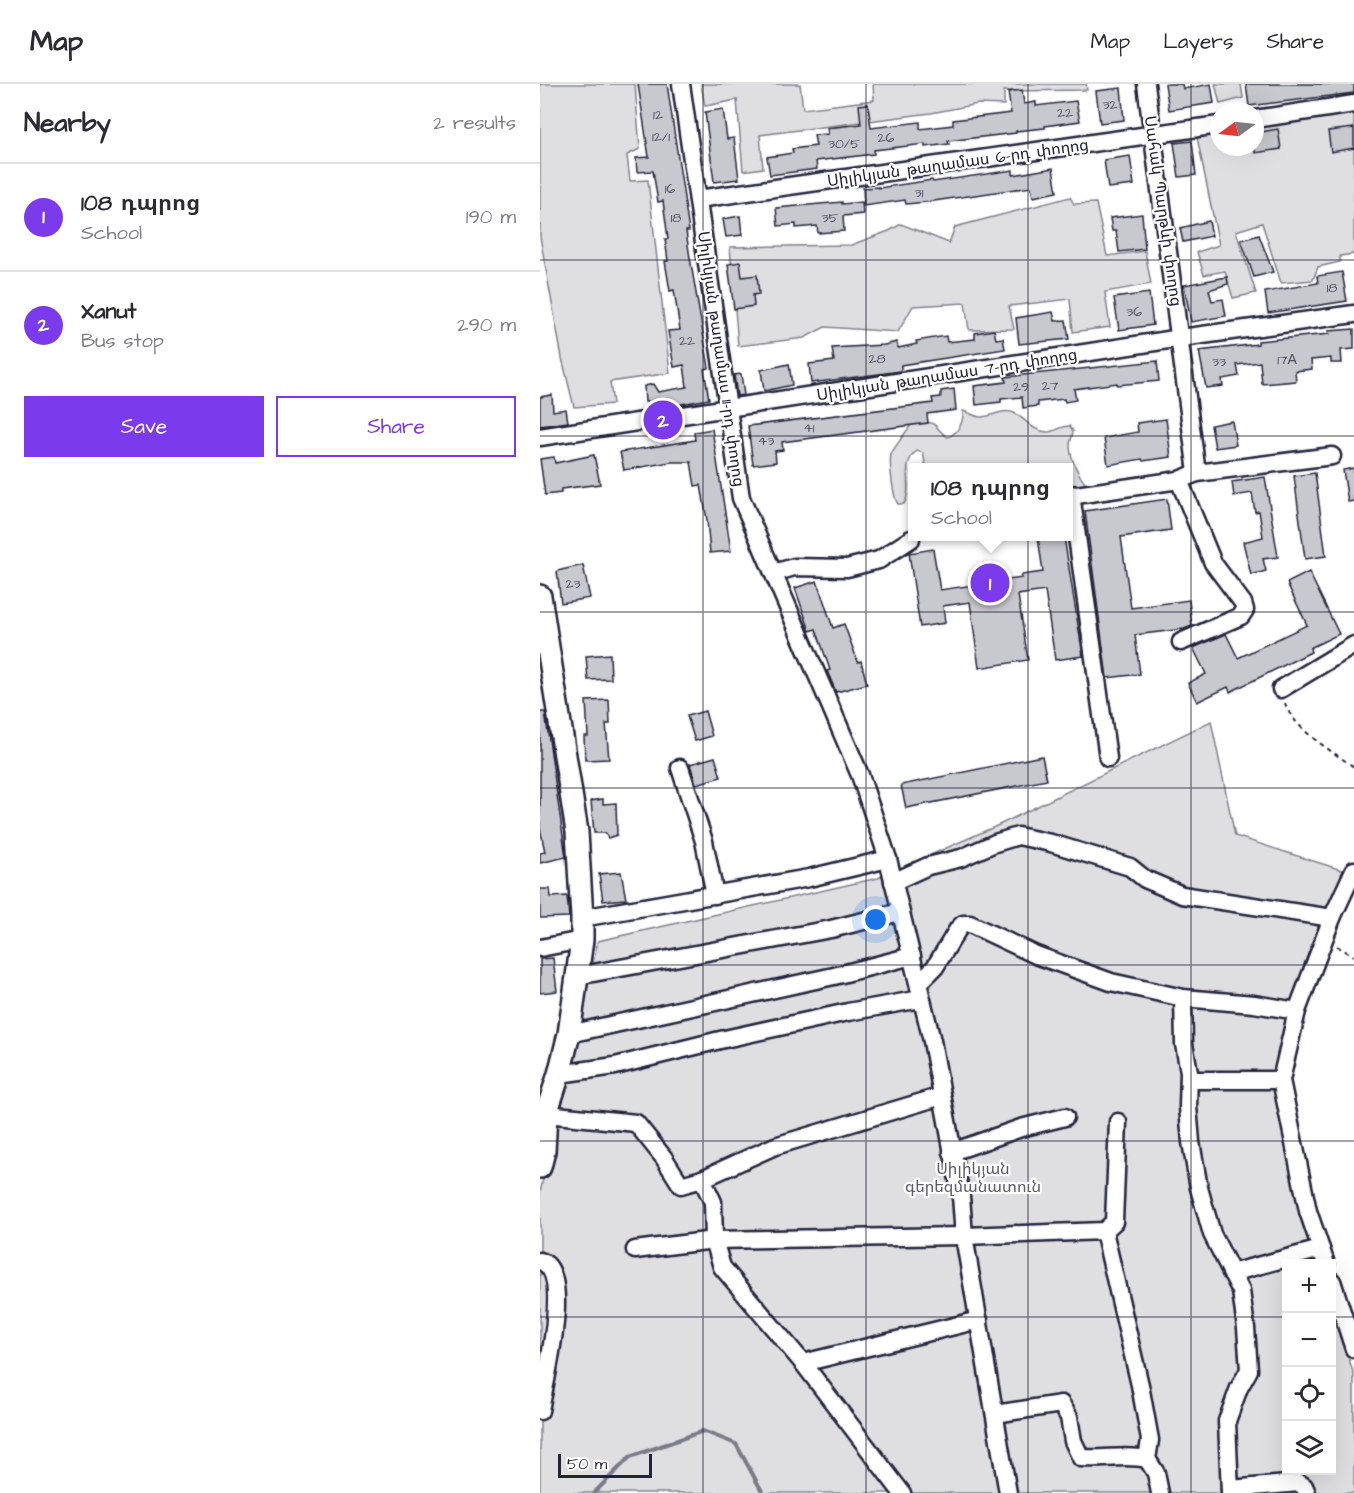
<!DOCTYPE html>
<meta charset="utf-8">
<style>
:root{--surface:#fff;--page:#f7f7f7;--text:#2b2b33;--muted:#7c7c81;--line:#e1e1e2;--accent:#7c3aed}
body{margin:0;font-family:"Architects Daughter","Noto Sans Armenian",sans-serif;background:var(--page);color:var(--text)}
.controls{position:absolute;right:18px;bottom:18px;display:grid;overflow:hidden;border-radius:0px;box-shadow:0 6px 24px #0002}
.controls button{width:54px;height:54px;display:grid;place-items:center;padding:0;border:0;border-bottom:2px solid var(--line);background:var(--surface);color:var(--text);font:30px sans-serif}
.compass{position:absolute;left:670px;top:18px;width:54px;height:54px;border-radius:50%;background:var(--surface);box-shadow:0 6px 24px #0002;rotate:255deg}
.scale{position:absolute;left:18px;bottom:15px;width:94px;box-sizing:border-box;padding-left:6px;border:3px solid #22223b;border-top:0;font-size:16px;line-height:21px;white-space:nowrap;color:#22223b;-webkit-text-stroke:4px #fff;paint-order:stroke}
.you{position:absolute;left:336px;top:836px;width:21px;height:21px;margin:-15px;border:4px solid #fff;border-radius:50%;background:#1a73e8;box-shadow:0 0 0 9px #1a73e833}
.badge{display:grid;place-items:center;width:39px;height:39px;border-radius:50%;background:var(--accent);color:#fff;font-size:20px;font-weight:700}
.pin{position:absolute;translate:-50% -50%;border:3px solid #fff;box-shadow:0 2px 6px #0006}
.popup{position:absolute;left:368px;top:379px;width:165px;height:78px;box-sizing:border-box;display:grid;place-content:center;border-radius:0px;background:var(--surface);filter:drop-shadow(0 2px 4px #0005);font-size:20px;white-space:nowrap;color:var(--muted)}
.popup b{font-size:22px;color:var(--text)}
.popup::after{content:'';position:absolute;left:50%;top:100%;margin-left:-12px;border:12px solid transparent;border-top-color:var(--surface)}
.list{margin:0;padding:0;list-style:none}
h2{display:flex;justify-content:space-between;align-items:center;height:78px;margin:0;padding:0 24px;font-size:26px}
h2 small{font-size:20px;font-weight:400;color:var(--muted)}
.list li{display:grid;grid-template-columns:39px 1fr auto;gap:18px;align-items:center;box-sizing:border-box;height:108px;padding:0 24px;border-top:2px solid var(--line)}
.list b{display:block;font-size:22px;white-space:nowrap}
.list p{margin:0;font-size:20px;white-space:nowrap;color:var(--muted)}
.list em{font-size:20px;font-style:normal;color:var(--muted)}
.actions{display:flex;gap:12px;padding:18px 24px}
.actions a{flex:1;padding:14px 0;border:2px solid var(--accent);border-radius:0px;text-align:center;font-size:21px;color:var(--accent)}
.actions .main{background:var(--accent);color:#fff}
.icon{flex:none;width:33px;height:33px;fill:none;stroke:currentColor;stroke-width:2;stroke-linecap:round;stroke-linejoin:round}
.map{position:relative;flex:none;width:814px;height:1409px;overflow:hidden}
header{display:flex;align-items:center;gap:36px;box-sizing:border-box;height:84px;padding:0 30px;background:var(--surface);border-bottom:2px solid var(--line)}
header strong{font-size:28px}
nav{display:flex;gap:33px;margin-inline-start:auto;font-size:21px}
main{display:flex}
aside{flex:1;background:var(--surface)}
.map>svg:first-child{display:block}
.green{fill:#dfdfe2;stroke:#80808e;stroke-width:1.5}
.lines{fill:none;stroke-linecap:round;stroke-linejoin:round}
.stream{stroke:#7a7a88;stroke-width:4}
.building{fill:#c8c8cf;stroke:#22223b;stroke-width:1.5}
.minor-casing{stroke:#22223b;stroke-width:21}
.major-casing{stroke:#22223b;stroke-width:26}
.path{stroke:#22223b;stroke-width:2;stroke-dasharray:4.5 4.5;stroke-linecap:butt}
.minor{stroke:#fff;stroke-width:16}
.major{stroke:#fff;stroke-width:21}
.grid{fill:none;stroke:#22223b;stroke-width:1.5;stroke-opacity:0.55}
.labels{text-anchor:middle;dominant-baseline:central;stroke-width:4.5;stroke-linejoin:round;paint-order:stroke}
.number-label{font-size:14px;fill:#4c4c60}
.street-label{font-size:16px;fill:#22223b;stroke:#fff}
.park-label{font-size:16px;fill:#5b5b6d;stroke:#fff}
</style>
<header>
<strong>Map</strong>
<nav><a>Map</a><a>Layers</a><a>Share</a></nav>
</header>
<main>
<aside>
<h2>Nearby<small>2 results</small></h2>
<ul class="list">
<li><span class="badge">1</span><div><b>108 դպրոց</b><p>School</p></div><em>190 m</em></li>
<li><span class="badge">2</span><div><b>Xanut</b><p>Bus stop</p></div><em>290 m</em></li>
</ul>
<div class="actions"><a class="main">Save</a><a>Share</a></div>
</aside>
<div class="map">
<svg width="814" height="1409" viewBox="0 0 814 1409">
<rect width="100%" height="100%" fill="#fff"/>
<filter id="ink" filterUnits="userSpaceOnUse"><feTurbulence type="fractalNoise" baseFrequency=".0167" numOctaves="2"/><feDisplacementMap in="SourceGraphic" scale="12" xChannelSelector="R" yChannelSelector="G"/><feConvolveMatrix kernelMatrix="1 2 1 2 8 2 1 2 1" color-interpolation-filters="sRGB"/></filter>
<g filter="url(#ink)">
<g class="green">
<path d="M0 0H95L100 65 87 71 90 97 108 96 130 289 70 298 73 320 34 323 22 274 0 153Z"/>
<path d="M161 0H260L263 25 334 16 333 0H546L547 6 464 7V21L438 20 391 29 220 51 223 84 203 87 197 16 165 22Z"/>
<path d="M675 0H701L703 14 680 20Z"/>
<path d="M814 28V170L800 172V178L778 183 773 196 741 199 722 139 696 147 716 209 693 214 685 187 664 191 657 168 679 161 657 53 679 48V63H715V41Z"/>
<path d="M530 113 534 120 556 119 567 172 605 167 611 200 565 208 570 243 533 248 530 215 469 222 474 245 429 246 425 219 373 222 358 248 285 243 264 254 198 262 190 163 311 161 349 147 361 140 409 159 415 143Z"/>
<path d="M423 327C429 328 434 333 441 333 452 333 463 324 474 329 486 335 492 347 507 348 515 348 521 342 530 342L533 347C533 352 530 357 530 361 530 375 539 392 547 402L528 405V384L386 383 383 369 377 367C359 380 374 404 364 420H358C353 414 349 379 351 370 352 367 370 342 372 340 376 338 381 338 386 338 397 338 399 349 408 353 418 349 424 338 423 327Z"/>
<path d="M671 637 695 752 808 788 752 930 739 1018 778 1179 746 1180V1386H792V1222L814 1291V1409H0V1108L58 857 338 794 461 740Z"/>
</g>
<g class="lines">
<path class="stream" d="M54 1409 90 1373 163 1347 196 1360 223 1409"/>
</g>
<g class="building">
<path d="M98 0H127L149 147H146L150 174 169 284 164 285 169 315 114 325 113 317 105 318 104 302 113 300 118 308 147 303 144 281 134 283 128 247 140 246 134 206 130 207 125 177H128L125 155H128L123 117 118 118 113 87 97 88 96 74 109 73Z"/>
<path d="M625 0H642L643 5 671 0 674 19 629 26Z"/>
<path d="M706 0H814V9L709 22Z"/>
<path d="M581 4 584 36 560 39 556 7Z"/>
<path d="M482 6 484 20 496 18V22L536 17 540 37 505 42V44L476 47V49L408 57 409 60 385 63V60L334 66V70L276 77 277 85 230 91 227 73 253 69 252 65 276 62 274 51 288 50 287 44 321 40 319 21 328 20 331 44 380 38V45L413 41V36L471 29 468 8Z"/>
<path d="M183 25 187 55 194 54 199 95 174 98 165 28Z"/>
<path d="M814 44V64L791 68 788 47Z"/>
<path d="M738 45 741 65 715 69V49Z"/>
<path d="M652 57 656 91 639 93 634 59Z"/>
<path d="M590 72 594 101 568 104 564 76Z"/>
<path d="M513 84 517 108 493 113 491 103 387 118 366 120 365 116 324 122 323 104 339 103V104L392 96 393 98 473 86V91Z"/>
<path d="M302 118V120L322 118 323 130 303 132 304 147 278 149 277 142 256 144V140L238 142 236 124Z"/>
<path d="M602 130 605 165 579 168 576 147H572L570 134Z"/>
<path d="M200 132 202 151 186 153 183 135Z"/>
<path d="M669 137 672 152 643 158 640 144Z"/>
<path d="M719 151 733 188 714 193 701 156Z"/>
<path d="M200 178 202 193 217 191 219 210 213 211 214 222 194 225 188 180Z"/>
<path d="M802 188 807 217 728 229 725 208 778 199 777 192Z"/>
<path d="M687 193 688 200 669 206 672 217 683 215 686 232 651 238 644 201Z"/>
<path d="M609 209 613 241 579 246 574 214Z"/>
<path d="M513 228 515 237 526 236 529 255 479 260 476 234Z"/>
<path d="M814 245V265L801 266 802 279H791V274L771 276 772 285 755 287 756 297 722 300 720 278 697 281 699 292 682 295 683 302 666 304 659 267 718 260V257L789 250 788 247Z"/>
<path d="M454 246 456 255 463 254 465 265 361 281V287L271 299 269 280 294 277 292 264 344 261 357 258 358 264 377 260 376 257 406 252 407 258 435 255V249Z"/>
<path d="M617 277 619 297 577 301V299L534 305 536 316 525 318 524 315 498 318V322L483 324 482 313 461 315V318L436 321 434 302 466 298 465 293Z"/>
<path d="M249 280 252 301 224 307 221 286Z"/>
<path d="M201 290 204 311 197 312 194 291Z"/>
<path d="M414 305 416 326 387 330 388 339 242 358 243 366 235 367 236 378 213 381 208 342 393 319 392 314 401 313V307Z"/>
<path d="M12 311 13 327 26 325 28 338 0 342V313Z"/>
<path d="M626 335 631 373 603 377 602 375 568 381 564 354 598 348 597 339Z"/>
<path d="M692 337 696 361 675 364 671 341Z"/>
<path d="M172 345 191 467 170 469 167 436 161 401 155 402 151 378H131L84 386 80 368 155 356 154 348Z"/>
<path d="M54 371 60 400 21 405V409L5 411 0 375 14 373 15 379Z"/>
<path d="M814 384V417L808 418 803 386Z"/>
<path d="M775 389 786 472 765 475 754 392Z"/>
<path d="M725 393 738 473 723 475 726 487 711 491 703 458 723 453 719 427 715 428 712 409 694 412 692 398Z"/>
<path d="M627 415 631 446 581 453 591 524 649 516 652 542 644 545 595 551 600 590 567 594 545 427Z"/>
<path d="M498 453H524L543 572 515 576 505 507 478 511 488 576 439 584 430 518 403 522 405 539 380 543 369 469 393 465 400 506 482 494 481 491 503 488Z"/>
<path d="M43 481 50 514 21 519 17 487Z"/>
<path d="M769 488 799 550 770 564 771 568 690 608 688 603 657 618 648 599 666 590 653 564 686 550 698 574 767 541 747 499Z"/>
<path d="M277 497 293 544 304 540 318 578 321 577 327 600 296 608 287 587 290 586 276 545 270 547 255 504Z"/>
<path d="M70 570 71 595 48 596 46 572Z"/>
<path d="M69 616 70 640H66L69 675 45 676 44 652H48L46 617Z"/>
<path d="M165 627 172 652 155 657 147 632Z"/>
<path d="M0 628H5L26 773 0 779V769L5 768 0 744Z"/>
<path d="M502 672 507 696 366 724 361 701Z"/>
<path d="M175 673 181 693 156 700 150 680Z"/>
<path d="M63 715V720L76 719 77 751 68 754 65 749H54L51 717Z"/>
<path d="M81 788 86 815 63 817 59 790Z"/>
<path d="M0 805H10L11 813 27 812 29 833 0 834Z"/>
<path d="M13 874 17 907 0 909V875Z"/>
</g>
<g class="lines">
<defs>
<g id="minor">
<path d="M141 0 201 414 320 691 348 775 392 957 421 1112 424 1152 468 1409"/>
<path d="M715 35 814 20"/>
<path d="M158 115 679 41"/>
<path d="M0 353 641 254 814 230"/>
<path d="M657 389 792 372"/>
<path d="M639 396 673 479 703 519 705 526 701 532 641 558"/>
<path d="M528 410 536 411 639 396 657 389 606 0"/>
<path d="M531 410 568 674"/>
<path d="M234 489 254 483 307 484 339 476 371 455"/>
<path d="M741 605 814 561"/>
<path d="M140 684 164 757 175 811"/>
<path d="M353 798 388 782 421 774 455 759 478 752 511 759 590 783 605 795 642 811 792 834"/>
<path d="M42 834 269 794 348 775"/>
<path d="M0 864 42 856"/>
<path d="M37 892 291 845 360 828"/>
<path d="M379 899 395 883 418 845 423 840H430L496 871 571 898 643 914 714 920 757 927"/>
<path d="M643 914 644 960 649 988 648 1023 651 1058 659 1104 672 1150 701 1207 706 1244 709 1286 699 1304 687 1337 690 1409"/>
<path d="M29 950 294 892 372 872"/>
<path d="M19 990 75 982 180 956 308 928 381 915"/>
<path d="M649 996H741"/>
<path d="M6 1030 96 1039 124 1074 141 1101 162 1095 173 1118 174 1156 182 1183 263 1279 362 1409"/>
<path d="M412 1068 481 1044 525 1033"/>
<path d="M162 1095 235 1062 402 1012"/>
<path d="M564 1147 600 1301 610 1356 607 1375"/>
<path d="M95 1166 174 1156 424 1152 564 1147 574 1138 578 1038"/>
<path d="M0 1177C34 1186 4 1301 0 1327"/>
<path d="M786 1180 768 1127 741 996 757 927 792 834 814 786"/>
<path d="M691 1189 781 1165"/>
<path d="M792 1197 814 1265"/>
<path d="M263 1279 439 1236"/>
<path d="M455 1330 521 1320 529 1333 533 1357 541 1374C564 1376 585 1370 607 1375L616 1389 620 1409"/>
<path d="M690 1405 759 1399 764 1402 767 1409"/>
</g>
<path id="major" d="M0 512 37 748 42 834V856L29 950 19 990 6 1030 4 1067 0 1083"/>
</defs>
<use href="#minor" class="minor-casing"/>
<use href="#major" class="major-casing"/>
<g class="path">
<path d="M745 619C753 645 792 667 814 683"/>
<path d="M797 862 814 872"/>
</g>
<use href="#minor" class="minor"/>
<use href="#major" class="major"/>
</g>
</g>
<path class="grid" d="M163 0V1409M326 0V1409M488 0V1409M651 0V1409M0 176H814M0 352H814M0 528H814M0 704H814M0 881H814M0 1057H814M0 1233H746M792 1233H814"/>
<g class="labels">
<g class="number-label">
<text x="570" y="21">32</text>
<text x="525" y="29">22</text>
<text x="118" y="31">12</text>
<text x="121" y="53">12/1</text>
<text x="346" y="54">26</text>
<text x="304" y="60">30/5</text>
<text x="130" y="105">16</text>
<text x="379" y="109">31</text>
<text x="136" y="134">18</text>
<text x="290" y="134">35</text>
<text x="792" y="204">18</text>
<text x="594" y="228">36</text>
<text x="147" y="257">22</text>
<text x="337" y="275">28</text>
<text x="747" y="276">17А</text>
<text x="679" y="278">33</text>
<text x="510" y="302">27</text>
<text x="481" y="303">29</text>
<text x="269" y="344">41</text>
<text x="226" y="357">43</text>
<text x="33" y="500">23</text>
</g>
<g class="street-label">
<text transform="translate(418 79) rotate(-8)">Սիլիկյան թաղամաս 6-րդ փողոց</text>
<text transform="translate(623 127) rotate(82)">Սահակ Պարթևի փողոց</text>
<text transform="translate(181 275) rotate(82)">Սիլիկյան թաղամաս 11-րդ փողոց</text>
<text transform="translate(407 291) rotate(-9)">Սիլիկյան թաղամաս 7-րդ փողոց</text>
</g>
<g class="park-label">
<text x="433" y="1085">Սիլիկյան<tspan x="433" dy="18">գերեզմանատուն</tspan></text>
</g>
</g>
</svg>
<div class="controls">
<button>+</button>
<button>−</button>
<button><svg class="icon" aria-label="locate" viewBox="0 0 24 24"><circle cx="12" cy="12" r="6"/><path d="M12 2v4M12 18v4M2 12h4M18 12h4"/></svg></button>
<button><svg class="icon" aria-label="layers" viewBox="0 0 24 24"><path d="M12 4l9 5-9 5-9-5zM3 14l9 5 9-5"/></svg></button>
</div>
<svg class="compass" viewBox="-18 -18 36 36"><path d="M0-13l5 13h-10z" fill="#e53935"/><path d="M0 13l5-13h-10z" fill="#7c7c81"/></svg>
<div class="scale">50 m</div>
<div class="you"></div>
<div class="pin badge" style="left:450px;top:499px">1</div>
<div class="popup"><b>108 դպրոց</b>School</div>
<div class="pin badge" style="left:123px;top:336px">2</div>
</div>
</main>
